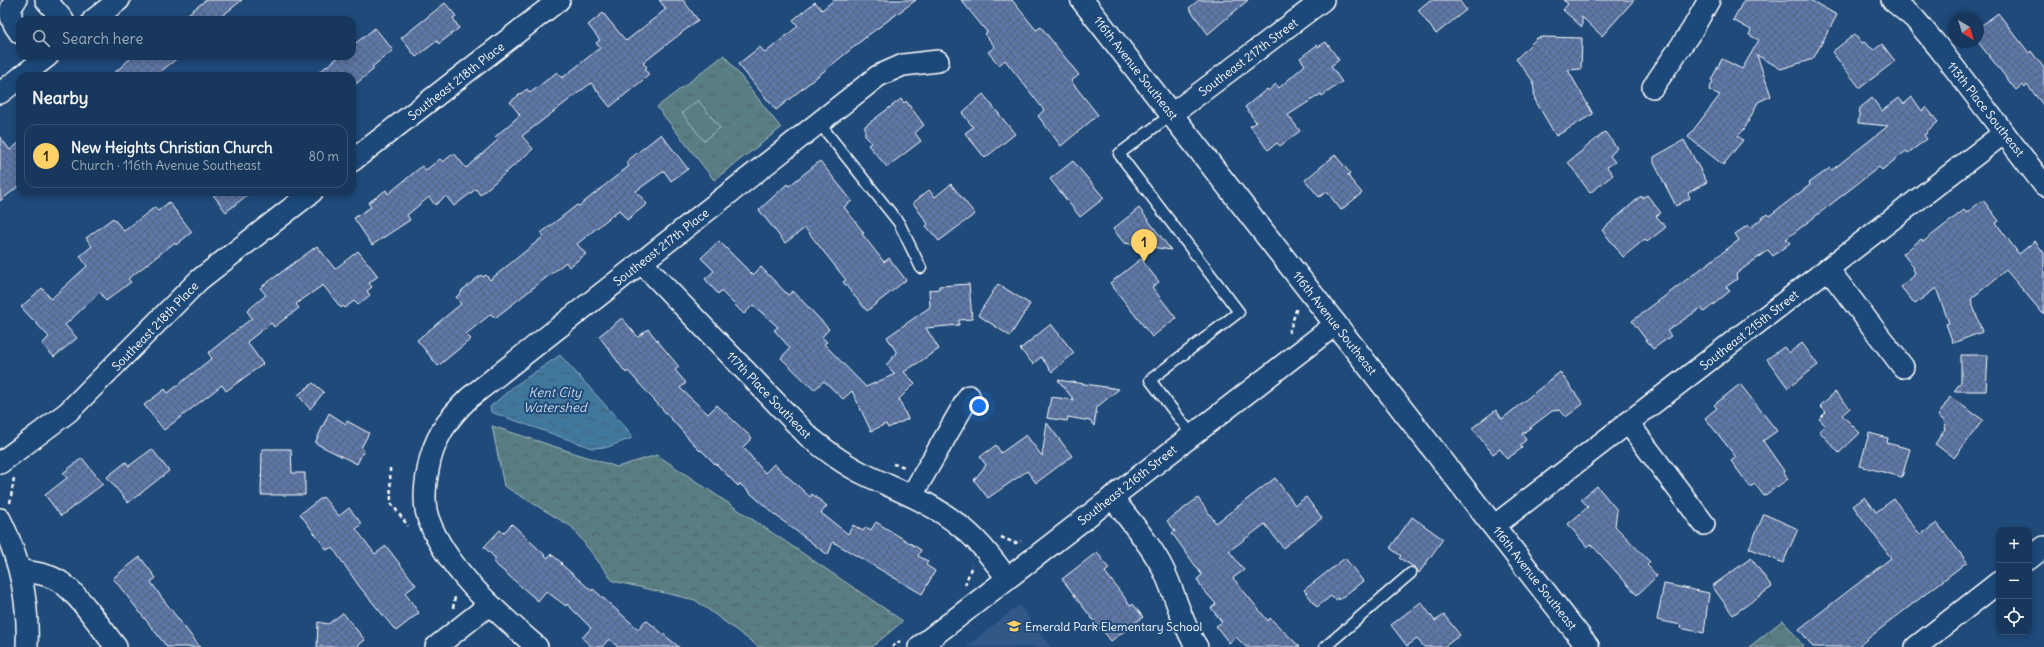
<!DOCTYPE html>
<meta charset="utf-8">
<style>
:root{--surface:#17385c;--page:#203f62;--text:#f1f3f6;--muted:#9eacbb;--line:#365272;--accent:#ffd166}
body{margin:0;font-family:Delius,sans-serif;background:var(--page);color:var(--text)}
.controls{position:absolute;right:12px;bottom:12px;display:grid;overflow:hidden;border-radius:8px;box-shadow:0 2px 6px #0003}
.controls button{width:36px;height:36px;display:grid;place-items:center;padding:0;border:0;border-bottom:1px solid var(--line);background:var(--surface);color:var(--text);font:20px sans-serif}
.compass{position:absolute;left:1948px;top:12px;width:36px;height:36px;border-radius:50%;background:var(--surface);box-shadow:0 2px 6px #0003;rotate:142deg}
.you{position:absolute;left:979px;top:406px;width:14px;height:14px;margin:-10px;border:3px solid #fff;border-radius:50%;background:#1a73e8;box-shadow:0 0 0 6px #1a73e833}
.badge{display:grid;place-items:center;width:26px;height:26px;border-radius:50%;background:var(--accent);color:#111;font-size:13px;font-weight:700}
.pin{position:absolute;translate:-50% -33px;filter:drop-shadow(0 1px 2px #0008)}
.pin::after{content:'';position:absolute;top:21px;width:14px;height:12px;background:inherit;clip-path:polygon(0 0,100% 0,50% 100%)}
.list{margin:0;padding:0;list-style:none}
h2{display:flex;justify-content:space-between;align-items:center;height:52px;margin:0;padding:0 16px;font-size:17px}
h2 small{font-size:13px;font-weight:400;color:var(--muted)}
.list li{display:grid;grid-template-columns:26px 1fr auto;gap:12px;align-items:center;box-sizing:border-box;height:64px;margin:0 8px 8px;padding:0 8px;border:1px solid var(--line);border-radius:12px}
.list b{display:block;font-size:15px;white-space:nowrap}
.list p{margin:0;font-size:13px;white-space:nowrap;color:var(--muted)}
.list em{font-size:13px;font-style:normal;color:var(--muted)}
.icon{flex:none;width:22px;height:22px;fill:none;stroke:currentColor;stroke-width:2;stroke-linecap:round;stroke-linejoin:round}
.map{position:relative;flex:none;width:2044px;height:647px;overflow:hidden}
.search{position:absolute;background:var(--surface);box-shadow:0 2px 6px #0003;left:16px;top:16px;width:340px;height:44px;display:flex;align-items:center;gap:10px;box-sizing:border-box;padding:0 14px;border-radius:12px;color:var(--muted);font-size:15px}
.panel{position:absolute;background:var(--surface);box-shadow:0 2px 6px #0003;left:16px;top:72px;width:340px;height:124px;border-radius:12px}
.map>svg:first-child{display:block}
.built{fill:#315888}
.grass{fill:url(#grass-tufts);stroke:#acbec0}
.forest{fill:url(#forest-crowns);stroke:#acbec0}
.pitch{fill:#597d82;stroke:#acbec0}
.water{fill:url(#water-ripples);stroke:#8cadc4}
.building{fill:url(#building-cross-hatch);stroke:#fff}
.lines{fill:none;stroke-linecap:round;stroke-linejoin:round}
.lane-casing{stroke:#fff;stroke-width:13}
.street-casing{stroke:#fff;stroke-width:24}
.secondary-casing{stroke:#fff;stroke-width:25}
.path{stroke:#fff;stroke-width:2.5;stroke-dasharray:4 3;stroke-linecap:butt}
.lane{stroke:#1f4a7a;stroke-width:10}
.street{stroke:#1f4a7a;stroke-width:21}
.secondary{stroke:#1f4a7a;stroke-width:22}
.labels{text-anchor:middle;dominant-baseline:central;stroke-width:4;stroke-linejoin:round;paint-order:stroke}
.street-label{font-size:12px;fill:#fff;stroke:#1f4a7a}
.poi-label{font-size:12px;fill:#fff;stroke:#1f4a7a;text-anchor:start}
.water-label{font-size:13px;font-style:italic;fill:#cfdde6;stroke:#1f4a7a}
</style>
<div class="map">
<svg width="2044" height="647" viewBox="0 0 2044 647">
<defs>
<pattern id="grass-tufts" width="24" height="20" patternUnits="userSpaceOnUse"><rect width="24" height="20" fill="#597d82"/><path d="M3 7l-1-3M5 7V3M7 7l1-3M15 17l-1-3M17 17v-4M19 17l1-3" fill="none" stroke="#526467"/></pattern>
<pattern id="forest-crowns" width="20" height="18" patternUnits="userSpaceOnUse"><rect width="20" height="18" fill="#597d82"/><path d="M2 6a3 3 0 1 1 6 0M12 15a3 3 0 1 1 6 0" fill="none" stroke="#526467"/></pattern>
<pattern id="water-ripples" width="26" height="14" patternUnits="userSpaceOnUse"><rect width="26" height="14" fill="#40779c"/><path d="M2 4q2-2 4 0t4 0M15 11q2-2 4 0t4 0" fill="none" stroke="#475f70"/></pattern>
<pattern id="building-cross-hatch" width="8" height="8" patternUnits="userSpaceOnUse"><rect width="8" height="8" fill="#5c77a8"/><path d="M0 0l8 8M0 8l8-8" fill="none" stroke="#54627a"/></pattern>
</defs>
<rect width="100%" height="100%" fill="#1f4a7a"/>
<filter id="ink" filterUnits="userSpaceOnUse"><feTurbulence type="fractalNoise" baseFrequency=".025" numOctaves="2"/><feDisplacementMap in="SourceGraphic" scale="8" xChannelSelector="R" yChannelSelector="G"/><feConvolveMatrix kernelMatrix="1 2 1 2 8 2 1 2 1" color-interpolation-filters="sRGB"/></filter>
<g filter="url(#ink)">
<path class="built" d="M1019 605 1051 647H966Z"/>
<g class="grass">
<path d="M724 55 781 128 714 180 657 107Z"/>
<path d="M1783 620 1804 647H1749Z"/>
</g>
<path class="forest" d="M492 426 617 467 657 455 903 621 872 647H759L695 600 613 581 572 527 504 486Z"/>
<path class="pitch" d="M698 100 720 128 704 141 682 113Z"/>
<path class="water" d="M560 355 627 429 632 438 608 447 592 448 491 412 490 407 513 387Z"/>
<g class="building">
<path d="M206 0H242L217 20H180Z"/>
<path d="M659 0H683L698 20 643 63 647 67 645 69 649 75 610 107 591 83 522 136 533 149 480 195 476 189 454 206 446 196 435 205 429 197 407 215 410 220 372 245 354 218 371 207 368 203 386 190 388 194 422 166 426 170 440 159 443 162 454 153 466 168 498 140 495 137 520 115 510 102 527 89 530 93 557 72 562 78 600 48 596 43 600 40 588 25 603 13 626 41 666 9Z"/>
<path d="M834 0H916L871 33 776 110 738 64 760 47 765 53 798 26 793 20 815 2 822 10Z"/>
<path d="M961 0H1012L1036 30 1041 27 1079 75 1071 81 1098 115 1061 146 1038 116 1044 110 1005 60 999 65 988 52 995 47 985 34 987 32Z"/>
<path d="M1199 0H1248L1208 34 1189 8Z"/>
<path d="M1430 0H1459L1466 10 1436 34 1418 10Z"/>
<path d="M1563 0H1634L1602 36 1582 17V27L1563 10 1568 4Z"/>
<path d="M1744 0H1810L1837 15 1813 59 1781 69 1757 55 1771 96 1758 102 1745 128 1738 136 1743 140 1723 165 1688 137 1720 95 1709 90 1713 81 1711 80 1722 59 1742 69 1759 40 1749 35 1751 30 1733 20Z"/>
<path d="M445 3 456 16 453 18 459 28 439 44 437 41 416 57 401 38Z"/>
<path d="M1998 13 2029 53 2031 51 2044 68V106L2027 85 2025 88 2022 85 2016 90 1978 42V28Z"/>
<path d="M375 28 393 50 372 67 374 69 352 87V76H314L340 56H352V46Z"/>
<path d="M1855 34 1862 43 1864 42 1874 50 1882 44 1895 61 1860 88 1832 52Z"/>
<path d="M1543 37 1582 38 1581 69 1568 70 1593 114 1556 136 1535 100 1533 81 1516 59 1537 38Z"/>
<path d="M1326 42 1339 60 1331 66 1342 82 1322 96 1321 94 1288 115 1300 131 1280 146 1277 143 1268 150 1250 126 1256 122 1245 107 1267 89 1268 91 1276 84 1279 88 1305 65 1300 58 1317 45 1318 47Z"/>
<path d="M133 56H180L155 76H111Z"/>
<path d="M983 94 1015 134 985 158 965 133 973 127 962 113Z"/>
<path d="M1912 97 1922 111 1926 107 1938 122 1926 132 1927 133 1924 135 1927 139 1908 153 1906 151 1882 170 1879 167 1786 239 1790 243 1773 256 1768 250 1736 274 1737 279 1726 287 1730 291 1704 312 1701 308 1667 331 1671 336 1653 349 1632 321 1739 240 1735 234 1748 225 1750 228 1767 214 1769 216 1810 185 1809 183 1830 168 1832 170 1888 126 1858 123 1860 108 1872 98 1882 111 1899 98 1904 104Z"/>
<path d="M901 99 904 103 906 101 924 125 915 133 921 141 887 167 868 145 871 143 865 135V126Z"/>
<path d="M1605 132 1617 148 1610 156 1615 162 1607 167 1613 175 1590 193 1568 162Z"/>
<path d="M661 134 688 169 671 181 664 171 636 191 647 204 627 220 619 210 577 244 586 254 569 267 566 262 495 318 491 314 466 334 471 339 438 366 417 340 461 304 456 297 462 292 461 291 481 275 483 277 486 275 490 280 544 236 541 233 577 205 579 206 629 166 626 162Z"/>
<path d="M0 137 10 150 20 142V185L0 201Z"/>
<path d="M1684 140 1707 182 1688 193 1690 198 1676 206 1654 163V157Z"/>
<path d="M1335 155 1350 173 1348 175 1351 180 1362 193 1341 210 1327 192 1319 197 1305 180Z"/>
<path d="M820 161 852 201 844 207 864 233 862 234 884 262 889 258 906 280 867 311 843 282 846 280 805 228 785 243 759 210 787 184 789 186Z"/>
<path d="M1073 161 1104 198 1080 217 1050 179Z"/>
<path d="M951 184 975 214 939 241 926 226 928 224 913 203 929 190 935 197Z"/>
<path d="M211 192H251L226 212Z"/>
<path d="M1647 195 1661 213 1656 216 1666 227 1647 242 1645 239 1623 257 1602 230 1641 196 1642 198Z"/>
<path d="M1983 200 1999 221 1996 223 2019 254 2035 241 2044 253V315L2006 270 1971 299 1982 332 1953 343 1946 324 1949 323 1936 288 1915 304 1901 287 1914 276 1913 275 1915 273 1913 269 1914 268 1903 254 1921 239 1923 242 1964 210 1966 213Z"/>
<path d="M169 202 192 232 176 245 174 243 128 279 131 282 106 301 100 292 65 325 77 338 54 357 42 344 49 337 21 307 42 288 51 299 87 266 80 256 92 246 86 238 113 218 124 231 155 207 158 211Z"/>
<path d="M1139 208 1171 250 1124 243 1113 229Z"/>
<path d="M719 241 753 275 761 267 788 295 793 291 829 329 822 337 827 342 824 344 866 387 895 374 886 365 897 353 887 337 930 307 929 290 939 289V286L969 284 972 319 959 320V325L926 328 939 349 904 372 915 383 899 399 908 419 888 428 886 424 871 431 852 391 843 399 824 381 814 390 781 358 790 348 774 330 778 327 753 305 744 314 721 291 718 294 705 279 714 271 701 258Z"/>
<path d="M317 246 335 269 358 251 378 276 369 283 372 287 367 291 370 295 358 305 354 301 345 308 343 306 341 308 323 285 296 304 299 308 274 327 271 323 247 342 263 364 226 391 222 385 164 430 144 405 165 389 168 393 212 358 208 353 252 318 247 311 266 295 260 288Z"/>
<path d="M1141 259 1159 282 1152 287 1176 318 1152 337 1110 283Z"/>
<path d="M998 284 1030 304 1010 336 978 315Z"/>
<path d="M622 318 638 337 648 329 679 367 675 370 686 383 680 388 708 414 717 405 752 438 743 447 765 473 774 464 810 497 812 494 827 506 821 513 848 534 853 525 863 531 866 527 871 530 876 522 921 550 918 556 928 561 926 565 935 571 922 594 833 542 828 555 775 515 740 484 738 486 716 464H715L701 450 700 451 628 371 626 373 599 336Z"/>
<path d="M1051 324 1074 353 1052 372 1041 357 1033 364 1020 349Z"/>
<path d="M1802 343 1818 365 1788 388 1767 359 1784 347 1789 353Z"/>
<path d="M1961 355H1988L1986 391H1954L1961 382Z"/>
<path d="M1560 372 1583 404 1566 417 1560 410 1552 411 1522 434 1526 440 1520 445 1522 448 1507 459 1500 449 1493 454 1472 428 1496 410 1502 419Z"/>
<path d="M1058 380 1119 389 1097 407 1094 426 1090 421 1068 417 1067 421 1047 418 1051 397 1074 400Z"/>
<path d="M313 383 324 392 310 409 298 395Z"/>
<path d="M1740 384 1777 431 1763 441 1784 471 1783 472 1788 479 1764 496 1755 484 1750 487 1731 461 1736 457 1705 418 1717 408 1714 405Z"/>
<path d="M1835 392 1850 408 1842 415 1860 433 1839 453 1819 431 1825 425 1819 419 1826 412 1820 406Z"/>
<path d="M1950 397 1983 420 1954 458 1935 444 1945 429 1944 428 1946 425 1944 423 1945 421 1938 416Z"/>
<path d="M329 413 346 424 347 421 369 433 361 448 364 450 357 464 315 443Z"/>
<path d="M1047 423 1072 456 1036 483 1027 471 988 498 974 480 986 465 980 457 996 445 1001 453 1026 435 1042 456Z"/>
<path d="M1869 433 1888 438 1887 443 1910 449 1902 477 1860 466Z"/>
<path d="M152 449 169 471 128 503 107 477 126 462 129 466Z"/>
<path d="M262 449H291L292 473H305V495H261Z"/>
<path d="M82 458 103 484 61 516 45 495 67 478 63 473Z"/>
<path d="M1275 478 1295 505 1306 497 1322 518 1283 548 1265 524 1229 551 1244 570 1233 578 1268 621 1270 618 1300 647H1246L1236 637 1229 643 1216 626 1222 622 1211 608 1216 604 1201 587 1197 579 1202 575 1172 533 1175 531 1167 521 1198 498 1216 523Z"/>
<path d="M1597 486 1617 510 1615 526 1650 562 1647 565 1657 576 1637 595 1591 544 1587 547 1568 524 1588 507 1581 499Z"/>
<path d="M323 497 339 516 349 508 362 524 356 529 375 554 386 546 416 585 405 593 419 613 396 631 359 586 332 547 327 550 300 514Z"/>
<path d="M1865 497 1876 512 1894 499 1920 535 1937 523 1967 562 1857 647H1813L1799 629 1891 558 1853 506Z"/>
<path d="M1764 514 1798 529 1783 563 1749 548Z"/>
<path d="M1412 517 1443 539 1419 573 1416 568 1399 558 1401 556 1390 548Z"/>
<path d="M512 524 548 558 551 554 562 563 561 564 592 591 593 589 638 629 646 620 679 647H618L609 639 602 647H592L582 638 591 628 567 604 566 606 546 591 538 601 493 562 496 559 484 547 500 530 503 533Z"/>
<path d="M1097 552 1109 569 1105 572 1131 606 1133 604 1143 617 1111 641 1101 628 1100 629 1062 579Z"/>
<path d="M140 557 156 578 151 582 162 598 200 647H167L113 578Z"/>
<path d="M1345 558 1363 581 1339 600 1338 598 1335 600 1331 596 1317 607 1304 590Z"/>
<path d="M1751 558 1772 587 1733 615 1712 586Z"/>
<path d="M1664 584 1709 593 1704 633 1680 628 1681 625 1657 620Z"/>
<path d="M1421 602 1435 621 1444 615 1460 635 1444 647H1424L1417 639 1407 646 1391 625Z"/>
<path d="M343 613 365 640 356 647H317L318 622 328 624Z"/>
</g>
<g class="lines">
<defs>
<g id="lane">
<path d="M1172 114 1119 154 1239 312 1150 380 1192 435"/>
<path d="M819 123 899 223 921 268"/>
<path d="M1325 647 1411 573"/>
</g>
<g id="street">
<path d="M16 0C6 11 12 23 20 33"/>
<path d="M46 0 63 20"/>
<path d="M1892 0 1914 18 1939 48 2044 185"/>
<path d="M93 20 119 0"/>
<path d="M22 76 48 56"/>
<path d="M1653 87 1692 30 1709 0"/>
<path d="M0 93 20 78"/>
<path d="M1172 114 1323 0"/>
<path d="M352 161 559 0"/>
<path d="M642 263 808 436C826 450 843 464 864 474 897 490 931 502 960 526 979 540 993 560 1007 578"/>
<path d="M1828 269 1903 367"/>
<path d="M1629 424 1704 524"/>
<path d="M0 463 68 412 199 280 312 192"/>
<path d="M912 495 969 396"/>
<path d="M1112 497C1129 520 1150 543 1163 569 1176 595 1181 623 1197 647"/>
<path d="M0 519C20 559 29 601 27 647"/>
<path d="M1494 526 2004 133"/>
<path d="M2029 559 2044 547"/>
<path d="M20 570C34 573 50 574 62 583 80 596 101 628 116 647"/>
<path d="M436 647 489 605"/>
<path d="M537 647C498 613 446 569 428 518 423 503 425 485 428 470 433 440 447 419 469 398L878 76 903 65 938 61"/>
<path d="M919 647 1336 324"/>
<path d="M1916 647 1999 582"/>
</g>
<path id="secondary" d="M1082 0 1588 647"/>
</defs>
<use href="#lane" class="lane-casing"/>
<use href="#street" class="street-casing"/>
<use href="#secondary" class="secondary-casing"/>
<g class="path">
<path d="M1289 333 1297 307"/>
<path d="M893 464 906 467"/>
<path d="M390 468 391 503 408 526"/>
<path d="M10 503 14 478"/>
<path d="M1001 537 1015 543 1021 541"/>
<path d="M965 585 972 565"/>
<path d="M453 608 455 597"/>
<path d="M892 647 900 641"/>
</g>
<use href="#lane" class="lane"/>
<use href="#street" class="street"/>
<use href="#secondary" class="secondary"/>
</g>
</g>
<defs>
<symbol id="school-bare" viewBox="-9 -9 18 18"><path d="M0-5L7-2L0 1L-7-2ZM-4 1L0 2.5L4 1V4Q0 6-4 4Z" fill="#ffd166" stroke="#1f4a7a" stroke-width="2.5" paint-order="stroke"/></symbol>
</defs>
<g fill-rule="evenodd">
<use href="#school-bare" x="1004" y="616" width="20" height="20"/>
</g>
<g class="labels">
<g class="street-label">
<text transform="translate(1248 57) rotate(-37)">Southeast 217th Street</text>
<text transform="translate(1136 68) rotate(52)">116th Avenue Southeast</text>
<text transform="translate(456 81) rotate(-38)">Southeast 218th Place</text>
<text transform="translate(1986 109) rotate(52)">113th Place Southeast</text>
<text transform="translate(661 247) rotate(-38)">Southeast 217th Place</text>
<text transform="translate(1335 323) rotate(52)">116th Avenue Southeast</text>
<text transform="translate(155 326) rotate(-46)">Southeast 218th Place</text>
<text transform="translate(1749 330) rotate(-38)">Southeast 215th Street</text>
<text transform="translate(769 395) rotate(46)">117th Place Southeast</text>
<text transform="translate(1127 485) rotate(-38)">Southeast 216th Street</text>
<text transform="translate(1535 578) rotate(52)">116th Avenue Southeast</text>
</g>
<g class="poi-label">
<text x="1025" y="626">Emerald Park Elementary School</text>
</g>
<g class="water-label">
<text x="555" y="392">Kent City<tspan x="555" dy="15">Watershed</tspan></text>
</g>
</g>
</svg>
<div class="controls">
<button>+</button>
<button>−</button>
<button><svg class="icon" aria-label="locate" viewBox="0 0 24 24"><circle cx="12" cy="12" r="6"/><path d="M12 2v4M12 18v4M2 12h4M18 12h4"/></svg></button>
</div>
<svg class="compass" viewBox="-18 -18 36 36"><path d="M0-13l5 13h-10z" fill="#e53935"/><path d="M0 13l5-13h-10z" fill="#9eacbb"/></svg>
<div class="you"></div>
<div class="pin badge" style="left:1144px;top:262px">1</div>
<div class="search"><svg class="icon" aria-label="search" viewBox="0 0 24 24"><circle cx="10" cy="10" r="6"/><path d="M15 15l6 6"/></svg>Search here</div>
<section class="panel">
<h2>Nearby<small></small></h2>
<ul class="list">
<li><span class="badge">1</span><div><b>New Heights Christian Church</b><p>Church · 116th Avenue Southeast</p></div><em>80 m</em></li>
</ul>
</section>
</div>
